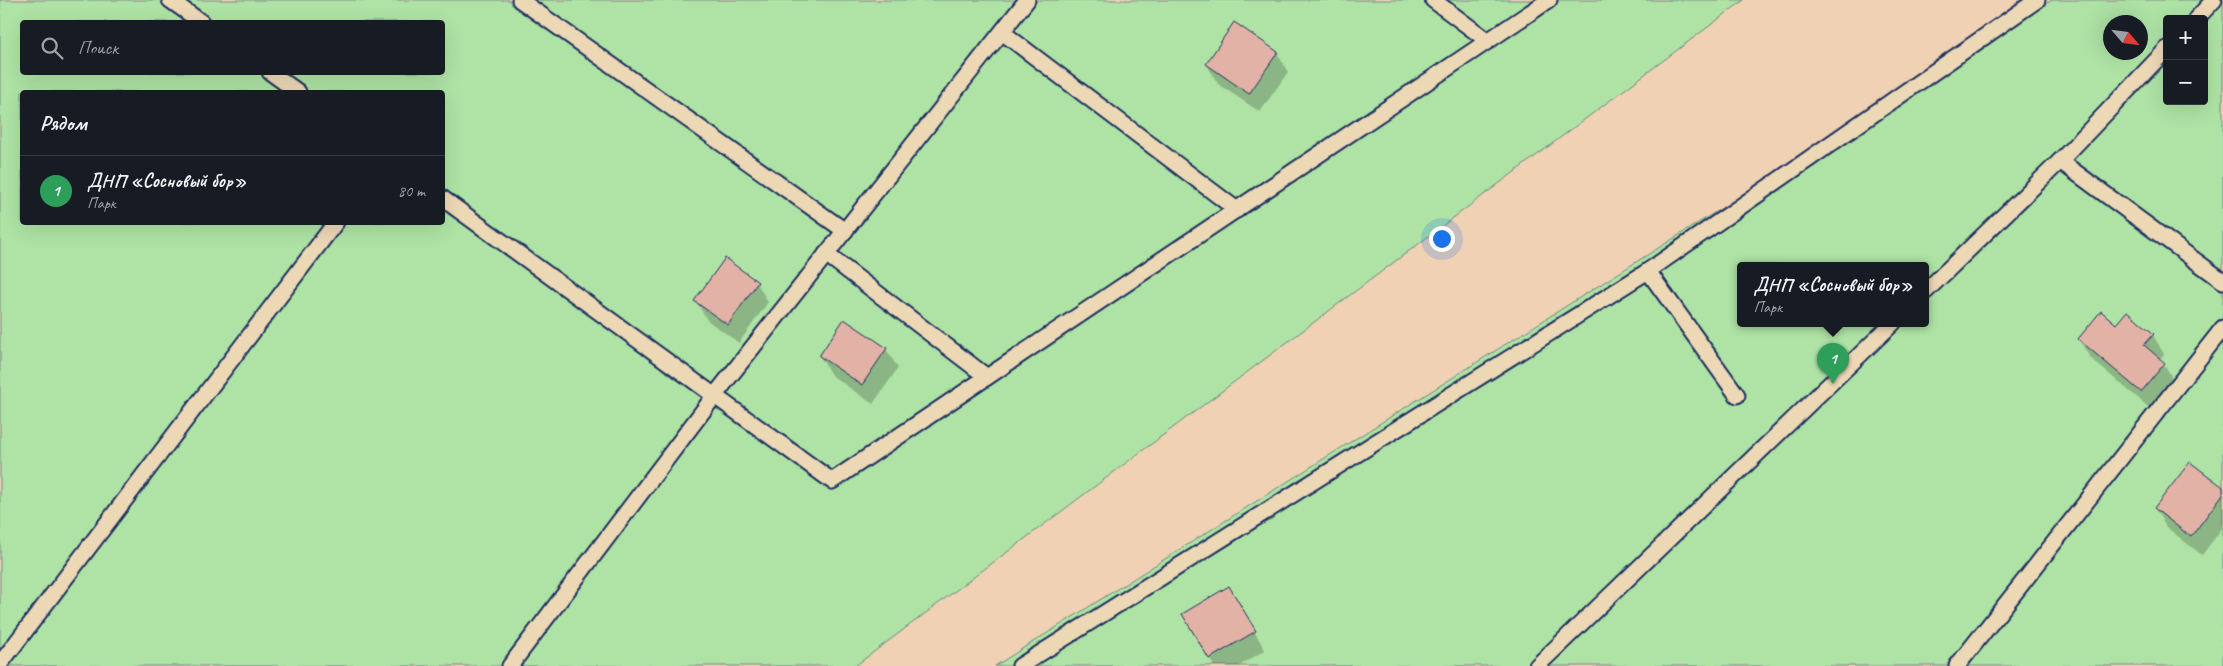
<!DOCTYPE html>
<html lang="ru">
<meta charset="utf-8">
<style>
:root{--surface:#171b24;--page:#242831;--text:#f1f3f6;--muted:#9ea1a6;--line:#363941;--accent:#db2777}
body{margin:0;font-family:Caveat,sans-serif;background:var(--page);color:var(--text)}
.controls{position:absolute;right:15px;top:15px;display:grid;overflow:hidden;border-radius:5px;box-shadow:0 5px 20px #0002}
.controls button{width:45px;height:45px;display:grid;place-items:center;padding:0;border:0;border-bottom:1px solid var(--line);background:var(--surface);color:var(--text);font:25px sans-serif}
.compass{position:absolute;left:2103px;top:15px;width:45px;height:45px;border-radius:50%;background:var(--surface);box-shadow:0 5px 20px #0002;rotate:118deg}
.you{position:absolute;left:1441px;top:238px;width:18px;height:18px;margin:-12px;border:4px solid #fff;border-radius:50%;background:#1a73e8;box-shadow:0 0 0 8px #1a73e833}
.badge{display:grid;place-items:center;width:32px;height:32px;border-radius:50%;background:var(--accent);color:#fff;font-size:16px;font-weight:700}
.pin{position:absolute;translate:-50% -41px;filter:drop-shadow(0 1px 2px #0008)}
.pin::after{content:'';position:absolute;top:26px;width:18px;height:15px;background:inherit;clip-path:polygon(0 0,100% 0,50% 100%)}
.popup{position:absolute;left:1737px;top:262px;width:192px;height:65px;box-sizing:border-box;display:grid;place-content:center;border-radius:5px;background:var(--surface);filter:drop-shadow(0 1px 4px #0005);font-size:16px;white-space:nowrap;color:var(--muted)}
.popup b{font-size:19px;color:var(--text)}
.popup::after{content:'';position:absolute;left:50%;top:100%;margin-left:-10px;border:10px solid transparent;border-top-color:var(--surface)}
.list{margin:0;padding:0;list-style:none}
h2{display:flex;justify-content:space-between;align-items:center;height:65px;margin:0;padding:0 20px;font-size:21px}
h2 small{font-size:16px;font-weight:400;color:var(--muted)}
.list li{display:grid;grid-template-columns:32px 1fr auto;gap:15px;align-items:center;box-sizing:border-box;height:70px;padding:0 20px;border-top:1px solid var(--line)}
.list b{display:block;font-size:19px;white-space:nowrap}
.list p{margin:0;font-size:16px;white-space:nowrap;color:var(--muted)}
.list em{font-size:16px;font-style:normal;color:var(--muted)}
.icon{flex:none;width:28px;height:28px;fill:none;stroke:currentColor;stroke-width:2;stroke-linecap:round;stroke-linejoin:round}
.map{position:relative;flex:none;width:2223px;height:666px;overflow:hidden}
.search{position:absolute;background:var(--surface);box-shadow:0 5px 20px #0002;left:20px;top:20px;width:425px;height:55px;display:flex;align-items:center;gap:12px;box-sizing:border-box;padding:0 18px;border-radius:5px;color:var(--muted);font-size:19px}
.panel{position:absolute;background:var(--surface);box-shadow:0 5px 20px #0002;left:20px;top:90px;width:425px;height:135px;border-radius:5px}
.map>svg:first-child{display:block}
.green{fill:#aee3a5;stroke:#648982;fill-rule:evenodd}
.shadow{fill:#0003}
.building{fill:#e2b2a6;stroke:#1b2f5e}
.lines{fill:none;stroke-linecap:round;stroke-linejoin:round}
.service-casing{stroke:#1b2f5e;stroke-width:19}
.service{stroke:#edd8b6;stroke-width:15}
</style>
<div class="map">
<svg width="2223" height="666" viewBox="0 0 2223 666">
<rect width="100%" height="100%" fill="#f0d1b4"/>
<filter id="ink" filterUnits="userSpaceOnUse"><feTurbulence type="fractalNoise" baseFrequency=".02" numOctaves="2"/><feDisplacementMap in="SourceGraphic" scale="10" xChannelSelector="R" yChannelSelector="G"/><feConvolveMatrix kernelMatrix="1 2 1 2 8 2 1 2 1" color-interpolation-filters="sRGB"/></filter>
<g filter="url(#ink)">
<g class="green">
<path d="M0 0H1744L855 666H0ZM22 22H442V72H22ZM22 92H442V222H22Z"/>
<path d="M2052 0H2223V666H995ZM2167 19H2204V101H2167ZM2110 22H2140V52H2110ZM1740 265H1926V323H1740Z"/>
</g>
<g class="shadow">
<path d="M1277 53 1288 72 1260 112 1218 84 1207 65Z"/>
<path d="M725 260 757 283 768 302 739 343 707 320 696 301Z"/>
<path d="M844 321 886 349 898 368 873 404 831 375 820 356Z"/>
<path d="M2116 326 2153 335 2164 354 2159 360 2164 364 2175 383 2152 410 2090 358 2079 339Z"/>
<path d="M2223 489V527L2202 555 2166 527 2155 508Z"/>
<path d="M1229 588 1265 650 1239 666H1214L1184 614Z"/>
</g>
<g class="building">
<path d="M1234 22 1278 52 1249 94 1206 64Z"/>
<path d="M725 258 758 282 728 325 694 301Z"/>
<path d="M2101 311 2116 324 2127 311 2154 334 2144 345 2165 363 2141 392 2078 339Z"/>
<path d="M844 319 887 348 862 385 819 356Z"/>
<path d="M2190 462 2223 487V494L2191 537 2154 508Z"/>
<path d="M1229 586 1256 631 1209 659 1182 614Z"/>
</g>
<g class="lines">
<defs>
<g id="service">
<path d="M170 0 201 22"/>
<path d="M520 0 845 231"/>
<path d="M1433 0 1488 41"/>
<path d="M2196 19 2214 0"/>
<path d="M1002 32 1237 210"/>
<path d="M270 72 298 92"/>
<path d="M2060 161 2223 281"/>
<path d="M442 198 832 481 1549 0"/>
<path d="M826 254 987 377"/>
<path d="M1648 271 1737 395"/>
<path d="M1926 291 2060 161 2167 49"/>
<path d="M0 664 336 222"/>
<path d="M510 666 715 395 1027 0"/>
<path d="M1020 666 1648 271 2037 0"/>
<path d="M1537 666 1893 323"/>
<path d="M1957 666 2223 328"/>
</g>
</defs>
<use href="#service" class="service-casing"/>
<use href="#service" class="service"/>
</g>
</g>
</svg>
<div class="controls">
<button>+</button>
<button>−</button>
</div>
<svg class="compass" viewBox="-18 -18 36 36"><path d="M0-13l5 13h-10z" fill="#e53935"/><path d="M0 13l5-13h-10z" fill="#9ea1a6"/></svg>
<div class="you"></div>
<div class="pin badge" style="left:1833px;top:384px;background:#2e9e5b">1</div>
<div class="popup"><b>ДНП «Сосновый бор»</b>Парк</div>
<div class="search"><svg class="icon" aria-label="search" viewBox="0 0 24 24"><circle cx="10" cy="10" r="6"/><path d="M15 15l6 6"/></svg>Поиск</div>
<section class="panel">
<h2>Рядом<small></small></h2>
<ul class="list">
<li><span class="badge" style="background:#2e9e5b">1</span><div><b>ДНП «Сосновый бор»</b><p>Парк</p></div><em>80 m</em></li>
</ul>
</section>
</div>
